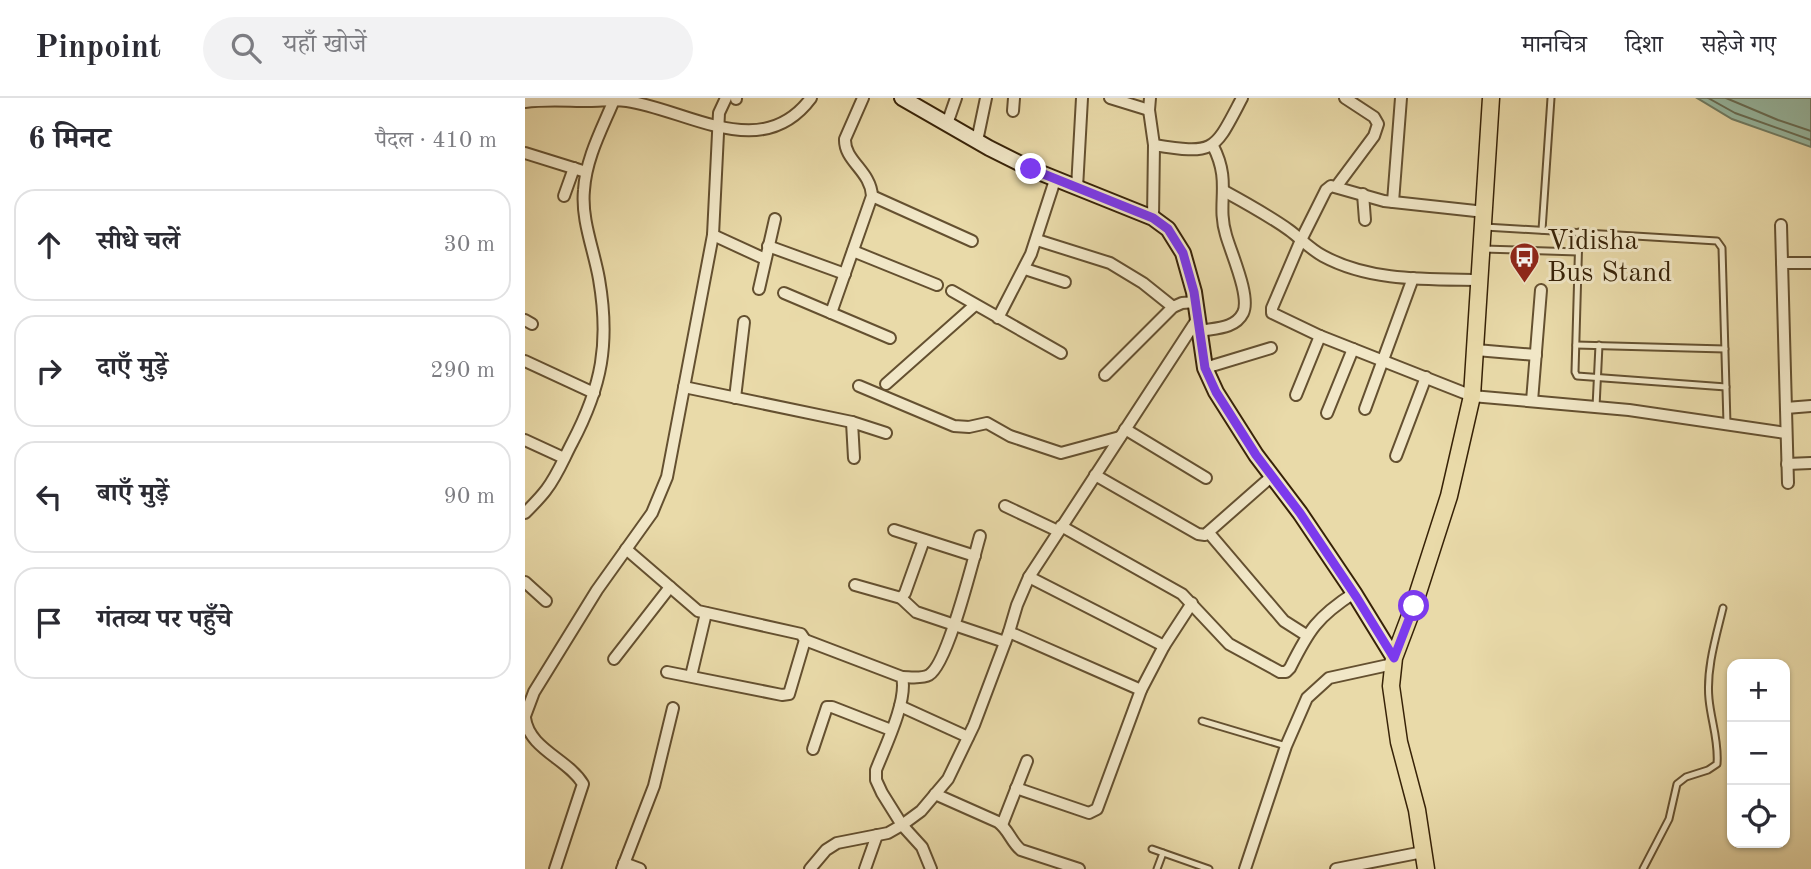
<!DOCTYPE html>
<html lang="hi">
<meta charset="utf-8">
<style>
:root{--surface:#fff;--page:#f2f2f3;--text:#2b2b33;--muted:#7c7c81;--line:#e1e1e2}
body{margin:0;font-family:"Old Standard TT","Noto Serif Devanagari",serif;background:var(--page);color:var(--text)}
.controls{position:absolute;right:21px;bottom:21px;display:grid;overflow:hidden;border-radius:14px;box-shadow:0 2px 5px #0004}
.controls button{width:63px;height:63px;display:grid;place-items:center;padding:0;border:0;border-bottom:2px solid var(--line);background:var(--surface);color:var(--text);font:35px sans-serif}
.stop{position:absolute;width:21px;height:21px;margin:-16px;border:5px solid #7c3aed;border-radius:50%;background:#fff}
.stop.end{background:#7c3aed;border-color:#fff;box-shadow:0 2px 7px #0008}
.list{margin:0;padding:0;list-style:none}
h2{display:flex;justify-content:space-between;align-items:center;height:91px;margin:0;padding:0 28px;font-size:30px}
h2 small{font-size:23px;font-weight:400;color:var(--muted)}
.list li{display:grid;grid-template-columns:46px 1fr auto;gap:21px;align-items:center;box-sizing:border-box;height:112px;margin:0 14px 14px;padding:0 14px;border:2px solid var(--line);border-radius:21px}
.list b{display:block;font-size:26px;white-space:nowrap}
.list em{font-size:23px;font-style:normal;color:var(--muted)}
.icon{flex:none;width:38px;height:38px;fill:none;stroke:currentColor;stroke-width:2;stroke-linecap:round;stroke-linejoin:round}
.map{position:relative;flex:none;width:1286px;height:771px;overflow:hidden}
header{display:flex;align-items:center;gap:42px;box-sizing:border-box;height:98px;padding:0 35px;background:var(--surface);border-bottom:2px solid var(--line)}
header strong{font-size:33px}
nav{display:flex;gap:38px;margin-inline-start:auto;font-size:24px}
.search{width:490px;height:63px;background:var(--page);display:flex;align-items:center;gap:18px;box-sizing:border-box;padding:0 24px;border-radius:38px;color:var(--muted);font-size:26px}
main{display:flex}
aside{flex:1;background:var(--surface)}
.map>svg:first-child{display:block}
.water{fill:#98bba5;stroke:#717e66;stroke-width:2}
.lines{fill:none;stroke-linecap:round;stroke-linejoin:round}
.shore{stroke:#686e56;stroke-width:2}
.lane-casing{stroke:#645030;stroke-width:9}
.street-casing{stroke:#645030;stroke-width:14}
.secondary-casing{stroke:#372207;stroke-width:18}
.primary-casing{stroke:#372207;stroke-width:19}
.lane{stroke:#f1e7c7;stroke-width:5}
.street{stroke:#f1e7c7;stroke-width:10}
.secondary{stroke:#f1e7c7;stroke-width:14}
.primary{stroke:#e9daa9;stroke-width:16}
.route{stroke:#7c3aed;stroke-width:9}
.labels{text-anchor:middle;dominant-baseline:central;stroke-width:6;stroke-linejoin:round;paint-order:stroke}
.poi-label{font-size:28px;fill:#372207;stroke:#f1e7c7;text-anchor:start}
</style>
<header>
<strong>Pinpoint</strong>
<div class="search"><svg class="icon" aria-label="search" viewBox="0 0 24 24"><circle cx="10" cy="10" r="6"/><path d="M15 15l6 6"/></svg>यहाँ खोजें</div>
<nav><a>मानचित्र</a><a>दिशा</a><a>सहेजे गए</a></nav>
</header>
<main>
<aside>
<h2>6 मिनट<small>पैदल · 410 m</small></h2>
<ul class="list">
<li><svg class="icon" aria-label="ahead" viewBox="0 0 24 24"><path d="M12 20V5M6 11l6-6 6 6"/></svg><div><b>सीधे चलें</b></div><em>30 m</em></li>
<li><svg class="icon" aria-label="right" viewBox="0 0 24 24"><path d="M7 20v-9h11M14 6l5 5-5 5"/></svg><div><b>दाएँ मुड़ें</b></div><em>290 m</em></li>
<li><svg class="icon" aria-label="left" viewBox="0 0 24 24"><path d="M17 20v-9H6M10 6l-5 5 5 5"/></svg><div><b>बाएँ मुड़ें</b></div><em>90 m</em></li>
<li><svg class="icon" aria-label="arrive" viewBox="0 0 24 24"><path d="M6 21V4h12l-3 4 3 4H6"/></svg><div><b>गंतव्य पर पहुँचे</b></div></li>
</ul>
</aside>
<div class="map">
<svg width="1286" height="771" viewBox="0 0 1286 771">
<rect width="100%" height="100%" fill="#e9daa9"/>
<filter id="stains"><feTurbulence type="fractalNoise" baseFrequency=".00286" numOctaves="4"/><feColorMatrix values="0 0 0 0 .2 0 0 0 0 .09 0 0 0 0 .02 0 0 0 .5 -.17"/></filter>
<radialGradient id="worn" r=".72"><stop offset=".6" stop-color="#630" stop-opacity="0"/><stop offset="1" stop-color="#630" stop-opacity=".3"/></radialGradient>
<path class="water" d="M1172 0H1286V49L1207 21Z"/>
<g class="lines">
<g class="shore">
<path d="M1183 0 1210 15 1286 42"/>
<path d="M1201 0 1253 22 1286 33"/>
</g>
<defs>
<g id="lane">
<path d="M960 129 1192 143 1197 150 1202 326"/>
<path d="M1017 132 1026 0"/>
<path d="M1054 134 1050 274 1052 278 1201 289"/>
<path d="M958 151 1053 154"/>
<path d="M1051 247 1200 251"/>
<path d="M1071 309 1074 247"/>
<path d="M677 623 761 648"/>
<path d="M627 751 684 771"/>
<path d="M632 771 638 755"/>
<path d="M1118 771 1144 721 1152 686 1161 679 1183 672 1192 666C1194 643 1186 623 1184 601 1181 571 1191 539 1198 510"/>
</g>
<g id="street">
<path d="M585 0 624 12"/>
<path d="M625 0 624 12 629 47 628 120"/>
<path d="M211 1V0"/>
<path d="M0 4C21 1 43 3 64 3 77 3 90 1 102 3 163 12 237 66 286 0"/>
<path d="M488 13 489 0"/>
<path d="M422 26 431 0"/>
<path d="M452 43 461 0"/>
<path d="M629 47C691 57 689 53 717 0"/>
<path d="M0 55 61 74"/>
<path d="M811 89 849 38 853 26 849 19 820 0"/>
<path d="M552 90 557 0"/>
<path d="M699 93C721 105 743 117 764 132 775 140 785 151 798 158 846 184 903 181 956 182"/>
<path d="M838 96 840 122"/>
<path d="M39 98 49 70"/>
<path d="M347 98 447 143"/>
<path d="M868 104 876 0"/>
<path d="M960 114 859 103 806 88 801 92 776 142 747 210V215L795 238 947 298 1104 312 1261 335"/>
<path d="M1256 127 1263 385"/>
<path d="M188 137 240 161"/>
<path d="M512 142 585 165 618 185 648 209"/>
<path d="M243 148 320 176"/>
<path d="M328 153 412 187"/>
<path d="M1257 165H1286"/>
<path d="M500 171 540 184"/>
<path d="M234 191 250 121"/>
<path d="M427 193 536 255"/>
<path d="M259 195 365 240"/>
<path d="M306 215 347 98C346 73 319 63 320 41L338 0"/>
<path d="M473 220 506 156 530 82"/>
<path d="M0 222 7 226"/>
<path d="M675 233C690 230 710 231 718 215 726 199 706 155 701 137 691 104 707 85 688 48"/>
<path d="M951 252 1011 257"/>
<path d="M0 263 69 295"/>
<path d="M680 270 746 250"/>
<path d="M580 277 648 209 657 205 671 204"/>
<path d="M361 286 450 207"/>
<path d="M334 288 429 328 444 329 462 325 485 338 536 355 595 339"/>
<path d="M159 289 327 324 361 335"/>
<path d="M771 297 795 238"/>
<path d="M210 300 219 224"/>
<path d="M1007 303 1016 192"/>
<path d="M1261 310 1286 308"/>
<path d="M840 311 888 180"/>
<path d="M802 315 828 251"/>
<path d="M327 324 329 360"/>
<path d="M600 331 681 380"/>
<path d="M0 342 39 360"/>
<path d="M871 358 901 279"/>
<path d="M1262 366 1286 365"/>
<path d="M570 377 673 436 680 437 747 378"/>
<path d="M480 408 533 433"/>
<path d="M0 415C7 408 15 400 21 392 32 378 39 360 47 345 77 288 85 245 74 181 69 152 56 122 59 92 61 60 77 31 89 2"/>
<path d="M536 428 657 496 704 546 755 574H761L765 570C784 532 792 519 829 495"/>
<path d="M369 432 450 458"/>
<path d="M684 435 759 523 781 537"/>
<path d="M101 451 173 513 276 536 280 542 264 596 257 597 142 574"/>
<path d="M504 479 639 548"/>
<path d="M0 484 21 503"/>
<path d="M330 487 376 500 380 495 399 442"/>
<path d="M376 500 391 514 480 544"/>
<path d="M484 534 616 592"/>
<path d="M280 542 377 579C383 602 360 649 351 672V682L357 695 377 727 397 749 406 771"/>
<path d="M89 561 145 489"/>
<path d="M166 578 181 515"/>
<path d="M377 579C385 579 397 581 404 577 423 566 448 462 455 438"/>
<path d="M375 608 443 639"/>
<path d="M0 618 9 594 72 492 127 415 142 379 188 137 194 15 201 0"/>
<path d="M0 620C4 651 43 661 58 686L30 771"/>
<path d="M288 651 302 609H307L366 632"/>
<path d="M491 690 564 715 572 711 616 592 639 548 667 505"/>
<path d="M410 696 473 724C484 732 486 744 496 752L554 771"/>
<path d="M477 727 502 663"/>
<path d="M99 765 115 771"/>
<path d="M97 771 129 688 148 610"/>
<path d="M285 771 301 752 312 745 363 735 377 727 396 713 423 681 449 627 484 534 492 507 504 479 673 220"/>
<path d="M340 771 352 737"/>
<path d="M720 771 761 648 782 600 804 580 868 566"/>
<path d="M811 771 898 754"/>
</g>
<path id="secondary" d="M377 0 464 50 506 71 628 120 643 131 658 155 669 194 680 270 691 294 731 357 775 415 829 495 869 560"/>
<path id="primary" d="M901 771 892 712 874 644 866 588 869 560 889 507 924 398 947 298 966 0"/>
</defs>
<use href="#lane" class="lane-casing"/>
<use href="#street" class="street-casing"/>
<use href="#secondary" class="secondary-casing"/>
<use href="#primary" class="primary-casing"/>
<use href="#lane" class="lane"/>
<use href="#street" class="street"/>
<use href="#secondary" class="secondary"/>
<use href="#primary" class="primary"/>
</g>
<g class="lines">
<path class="route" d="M506 71 628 120 643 131 658 155 669 194 680 270 691 294 731 357 775 415 832 500 869 560 889 508"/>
</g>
<defs>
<symbol id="bus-pin" viewBox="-11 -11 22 30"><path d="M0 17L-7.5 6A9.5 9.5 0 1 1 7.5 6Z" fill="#8f2418" stroke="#f1e7c7"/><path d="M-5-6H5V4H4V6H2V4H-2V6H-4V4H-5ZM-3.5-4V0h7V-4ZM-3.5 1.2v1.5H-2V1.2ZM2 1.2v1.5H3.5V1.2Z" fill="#fff"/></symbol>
</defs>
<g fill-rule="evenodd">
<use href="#bus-pin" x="982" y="142" width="35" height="47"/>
</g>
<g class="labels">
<g class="poi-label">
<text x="1022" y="144">Vidisha<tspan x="1022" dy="32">Bus Stand</tspan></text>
</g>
</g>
<rect width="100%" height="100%" filter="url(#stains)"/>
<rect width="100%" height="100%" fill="url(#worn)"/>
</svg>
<div class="controls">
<button>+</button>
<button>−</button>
<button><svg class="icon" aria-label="locate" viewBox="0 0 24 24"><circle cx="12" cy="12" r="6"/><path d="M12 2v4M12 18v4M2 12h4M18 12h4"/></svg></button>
</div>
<div class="stop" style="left:889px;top:508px"></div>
<div class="stop end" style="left:506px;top:71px"></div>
</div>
</main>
